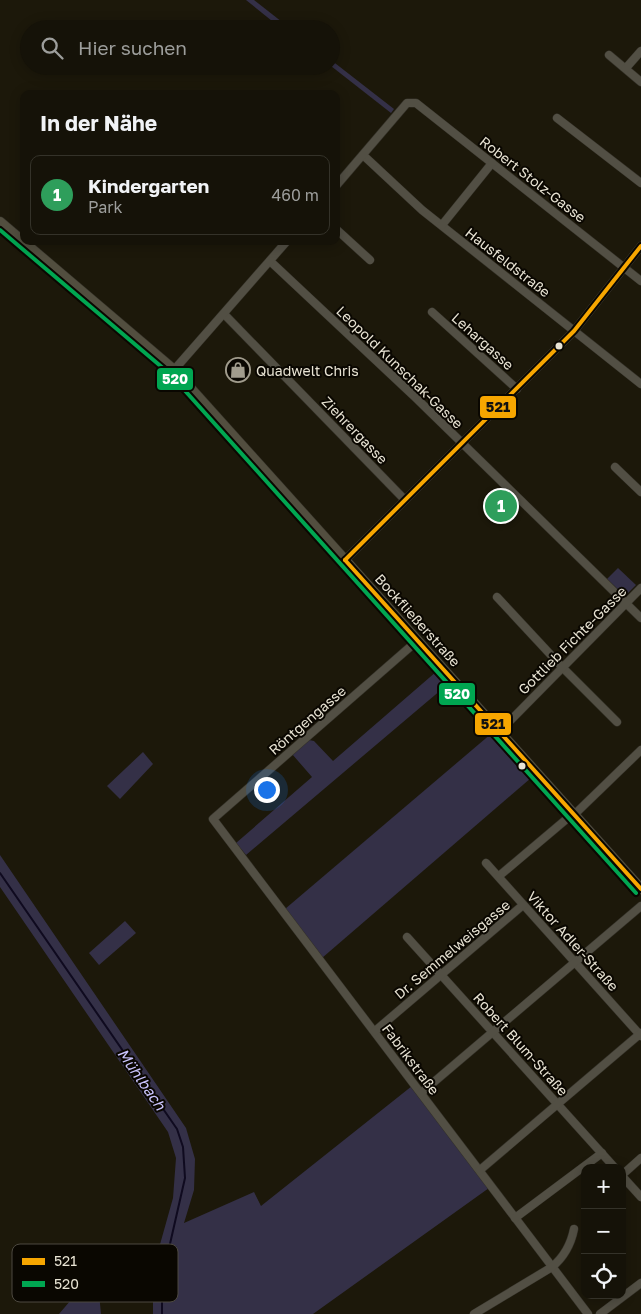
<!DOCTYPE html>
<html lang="de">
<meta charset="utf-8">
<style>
:root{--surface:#151208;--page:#1e1b12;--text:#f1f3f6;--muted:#9d9e9c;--line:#343229;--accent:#a19c8d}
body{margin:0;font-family:"Golos Text",sans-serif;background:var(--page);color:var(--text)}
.controls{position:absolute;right:15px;bottom:15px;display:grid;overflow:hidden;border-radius:10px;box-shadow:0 2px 12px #0003}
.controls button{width:45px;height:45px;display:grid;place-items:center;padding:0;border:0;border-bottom:1px solid var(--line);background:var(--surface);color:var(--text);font:25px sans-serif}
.you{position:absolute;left:266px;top:789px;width:18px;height:18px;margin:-12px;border:4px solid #fff;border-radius:50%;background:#1a73e8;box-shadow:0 0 0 8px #1a73e833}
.badge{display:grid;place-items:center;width:32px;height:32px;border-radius:50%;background:var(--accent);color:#fff;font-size:16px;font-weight:700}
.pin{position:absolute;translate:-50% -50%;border:2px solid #fff;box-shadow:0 1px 5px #0006}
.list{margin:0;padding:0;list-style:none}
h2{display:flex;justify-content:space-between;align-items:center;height:65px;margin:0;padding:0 20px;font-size:21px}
h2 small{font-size:16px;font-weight:400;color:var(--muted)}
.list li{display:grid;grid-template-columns:32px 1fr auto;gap:15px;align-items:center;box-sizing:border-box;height:80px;margin:0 10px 10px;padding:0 10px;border:1px solid var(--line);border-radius:10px}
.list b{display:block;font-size:19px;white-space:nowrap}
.list p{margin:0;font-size:16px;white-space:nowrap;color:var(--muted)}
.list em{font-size:16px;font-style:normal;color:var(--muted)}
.icon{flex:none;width:28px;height:28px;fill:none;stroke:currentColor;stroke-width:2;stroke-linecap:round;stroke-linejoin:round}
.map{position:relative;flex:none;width:641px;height:1314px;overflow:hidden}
.search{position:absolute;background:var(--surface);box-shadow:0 2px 12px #0003;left:20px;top:20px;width:320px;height:55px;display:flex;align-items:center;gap:12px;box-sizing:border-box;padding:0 18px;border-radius:28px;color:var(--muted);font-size:19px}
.panel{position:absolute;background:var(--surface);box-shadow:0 2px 12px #0003;left:20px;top:90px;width:320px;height:155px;border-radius:10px}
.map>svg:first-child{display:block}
.green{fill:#343047}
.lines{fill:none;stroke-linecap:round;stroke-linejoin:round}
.stream{stroke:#0f0a1f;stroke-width:2}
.minor-casing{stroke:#343128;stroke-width:9}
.major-casing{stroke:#343128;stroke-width:11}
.minor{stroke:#524f44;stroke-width:8}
.major{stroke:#524e3f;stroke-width:10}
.bus-1-casing{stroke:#0a0701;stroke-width:8}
.bus-2-casing{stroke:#0a0701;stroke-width:8}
.bus-1{stroke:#f7a600;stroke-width:4}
.bus-2{stroke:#00a651;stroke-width:4}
.bus-dot{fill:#e8e3d3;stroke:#0a0701;stroke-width:2}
.labels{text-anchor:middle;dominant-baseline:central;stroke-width:4;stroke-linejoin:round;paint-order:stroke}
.street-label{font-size:14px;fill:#e8e3d3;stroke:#0a0701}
.poi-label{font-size:14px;fill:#e8e3d3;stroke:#0a0701;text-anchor:start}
.water-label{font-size:15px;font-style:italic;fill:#cac4fd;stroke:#0a0701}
.key{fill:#0a0701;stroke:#4d4940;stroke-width:1}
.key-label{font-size:14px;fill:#e8e3d3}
.line-badge{stroke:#0a0701;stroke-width:2}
.badge-label{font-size:14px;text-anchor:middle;font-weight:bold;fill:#fff}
.pale-badge-label{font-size:14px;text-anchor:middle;font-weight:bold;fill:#111}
</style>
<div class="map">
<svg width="641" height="1314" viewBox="0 0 641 1314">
<rect width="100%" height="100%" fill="#1c180a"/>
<g class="green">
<path d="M246 0H254L291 29H282Z"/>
<path d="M331 60 394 109 391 113 331 66Z"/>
<path d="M618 568 636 585 625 596 607 579Z"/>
<path d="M437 671 448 684 246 855 236 843 312 777 292 754 309 740 314 741 333 761Z"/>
<path d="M492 733 531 778 322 958 285 909Z"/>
<path d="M143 752 153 764 120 799 107 786Z"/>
<path d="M0 855 186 1128 195 1159 194 1190 184 1223 254 1192 261 1206 412 1086 489 1188 313 1314H153V1284L159 1248 173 1198 176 1158 168 1132 0 887Z"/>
<path d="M125 921 136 933 99 965 89 953Z"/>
<path d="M100 1266 99 1293 101 1314H59Z"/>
</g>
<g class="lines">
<path class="stream" d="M0 873 177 1129 183 1147 185 1178 162 1279V1314"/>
<defs>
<g id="minor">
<path d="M609 55 641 82"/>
<path d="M626 68 641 51"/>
<path d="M557 118 641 183"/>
<path d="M363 155 422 210 641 384"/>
<path d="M336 186 407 103H416L641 281"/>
<path d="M442 225 492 163"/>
<path d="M336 229 370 260"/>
<path d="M270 261 416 398 641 618"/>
<path d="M432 312 517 389"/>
<path d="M224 314 405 500"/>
<path d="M174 370 287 241"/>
<path d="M615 467 641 492"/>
<path d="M345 560 574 331 641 246"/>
<path d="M497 597 563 668 617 722"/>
<path d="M418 640 213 819 588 1314"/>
<path d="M500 731 641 588"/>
<path d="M486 863 641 1036"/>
<path d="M499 876 569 817 578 811 641 750"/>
<path d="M407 937 615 1168"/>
<path d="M375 1031 523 905"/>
<path d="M421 1093 641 906"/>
<path d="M480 1170 641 1033"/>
<path d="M622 1175 641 1158"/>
<path d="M622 1176 641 1197"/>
<path d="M515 1218 602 1153"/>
<path d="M474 1314 552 1267C564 1257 571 1244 574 1229"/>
<path d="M600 1314 641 1283"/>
</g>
<path id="major" d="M0 222 174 370 641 889"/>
</defs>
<use href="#minor" class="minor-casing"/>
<use href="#major" class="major-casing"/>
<use href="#minor" class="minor"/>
<use href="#major" class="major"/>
<defs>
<g id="bus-1">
<path d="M345 560 641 889"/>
<path d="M345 560 574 331 641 246"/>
</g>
<path id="bus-2" d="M0 230 170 374 636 893"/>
</defs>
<use href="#bus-1" class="bus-1-casing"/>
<use href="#bus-2" class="bus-2-casing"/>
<use href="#bus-1" class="bus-1"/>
<use href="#bus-2" class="bus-2"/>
</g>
<defs>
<symbol id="shop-ring" viewBox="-11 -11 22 22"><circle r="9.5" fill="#0a0701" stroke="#a19c8d" stroke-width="1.5"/><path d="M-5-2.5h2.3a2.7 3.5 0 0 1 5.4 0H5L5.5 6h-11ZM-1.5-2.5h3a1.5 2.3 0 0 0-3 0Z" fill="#a19c8d"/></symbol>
</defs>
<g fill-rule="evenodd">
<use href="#shop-ring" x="224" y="356" width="28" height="28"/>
</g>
<g class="bus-dot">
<circle cx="559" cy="346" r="4.5"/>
<circle cx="522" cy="766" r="4.5"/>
</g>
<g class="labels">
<g class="street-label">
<text transform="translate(533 179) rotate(38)">Robert Stolz-Gasse</text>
<text transform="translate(508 262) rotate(38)">Hausfeldstraße</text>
<text transform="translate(483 341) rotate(42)">Lehargasse</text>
<text transform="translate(400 367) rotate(44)">Leopold Kunschak-Gasse</text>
<text transform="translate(355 430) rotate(46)">Ziehrergasse</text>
<text transform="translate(418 620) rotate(48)">Bockfließerstraße</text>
<text transform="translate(572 640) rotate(-45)">Gottlieb Fichte-Gasse</text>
<text transform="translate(307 720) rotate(-41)">Röntgengasse</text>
<text transform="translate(573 941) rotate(48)">Viktor Adler-Straße</text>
<text transform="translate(452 949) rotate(-40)">Dr. Semmelweisgasse</text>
<text transform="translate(521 1044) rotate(48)">Robert Blum-Straße</text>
<text transform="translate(411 1059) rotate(53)">Fabrikstraße</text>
</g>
<g class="poi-label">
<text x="256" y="370">Quadwelt Chris</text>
</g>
<g class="water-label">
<text transform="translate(142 1079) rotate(55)">Mühlbach</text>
</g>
</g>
<rect x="12" y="1244" width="166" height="58" rx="8" class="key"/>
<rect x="22" y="1258" width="23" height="7" fill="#f7a600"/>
<rect x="22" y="1281" width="23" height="6" fill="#00a651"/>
<g class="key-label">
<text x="54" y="1266">521</text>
<text x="54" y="1289">520</text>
</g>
<g class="line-badge">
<rect x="156" y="367" width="38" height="24" rx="5" fill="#00a651"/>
<rect x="479" y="395" width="38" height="24" rx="5" fill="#f7a600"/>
<rect x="438" y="682" width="38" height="24" rx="5" fill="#00a651"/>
<rect x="474" y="712" width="38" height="24" rx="5" fill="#f7a600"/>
</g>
<g class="badge-label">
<text x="175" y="384">520</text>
<text x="457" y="699">520</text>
</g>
<g class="pale-badge-label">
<text x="498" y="412">521</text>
<text x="493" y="729">521</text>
</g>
</svg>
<div class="controls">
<button>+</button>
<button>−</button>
<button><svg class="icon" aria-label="locate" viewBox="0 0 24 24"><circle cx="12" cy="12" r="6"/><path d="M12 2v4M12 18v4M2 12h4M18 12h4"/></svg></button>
</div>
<div class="you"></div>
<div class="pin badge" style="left:501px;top:506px;background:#2e9e5b">1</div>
<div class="search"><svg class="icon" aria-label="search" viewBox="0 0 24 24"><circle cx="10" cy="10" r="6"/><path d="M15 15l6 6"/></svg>Hier suchen</div>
<section class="panel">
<h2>In der Nähe<small></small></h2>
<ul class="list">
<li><span class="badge" style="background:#2e9e5b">1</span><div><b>Kindergarten</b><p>Park</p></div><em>460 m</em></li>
</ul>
</section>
</div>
